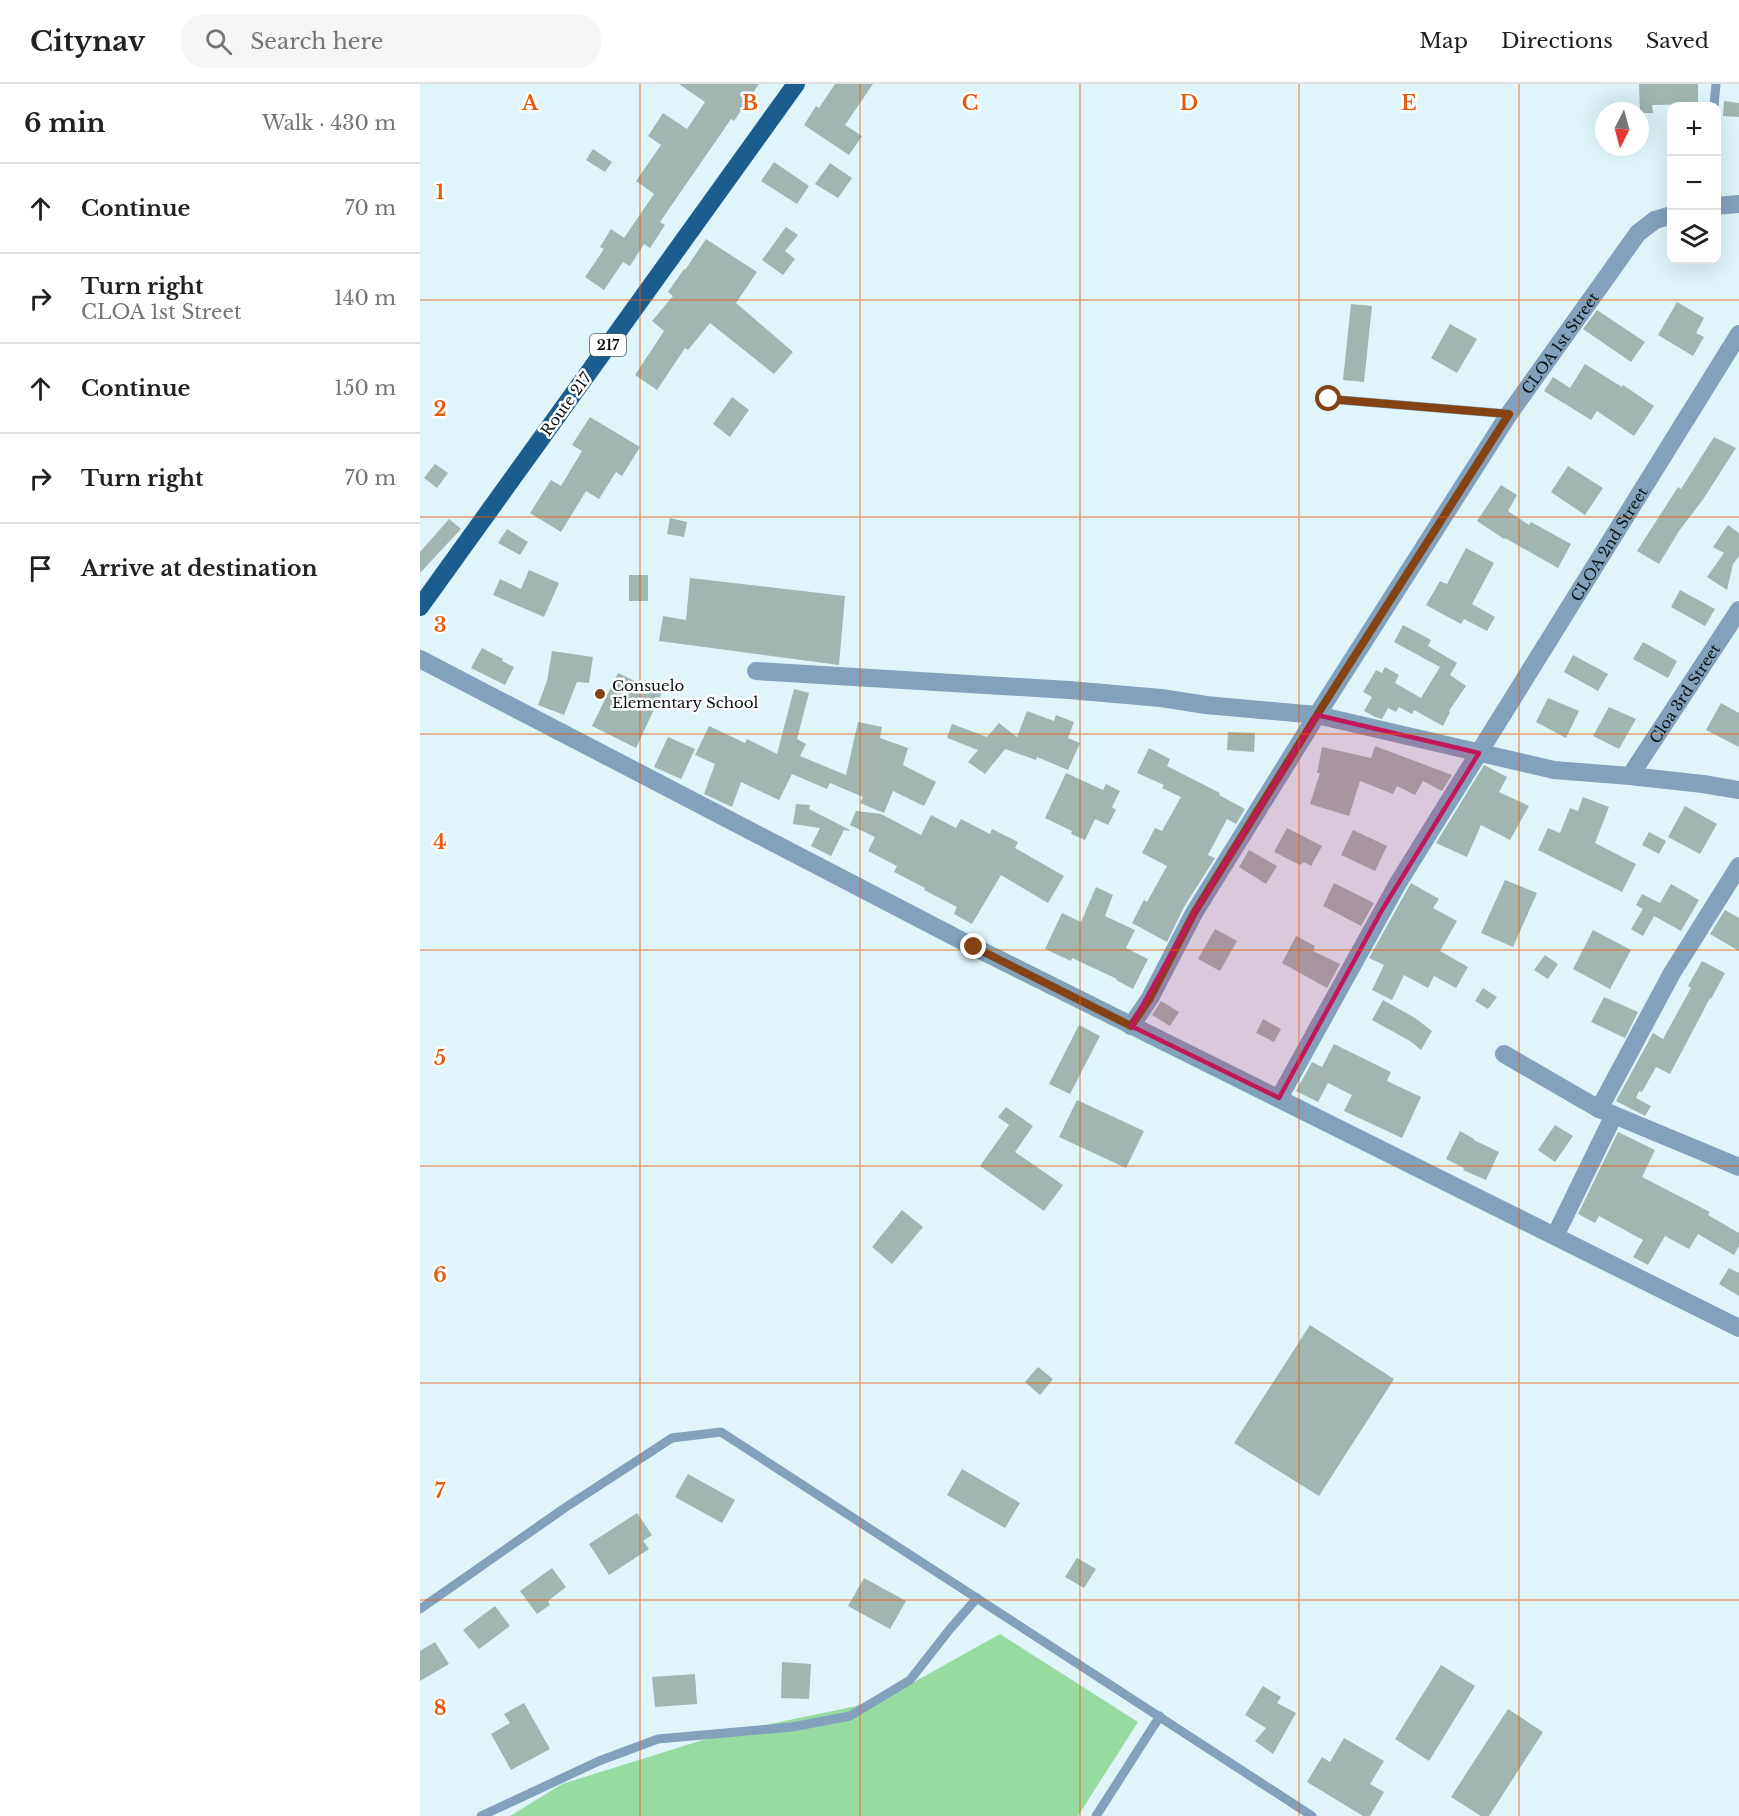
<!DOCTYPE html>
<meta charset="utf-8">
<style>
:root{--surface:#fff;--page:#f6f6f6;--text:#202124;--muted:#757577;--line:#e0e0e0}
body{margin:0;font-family:"Libre Baskerville",serif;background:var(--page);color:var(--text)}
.controls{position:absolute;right:18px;top:18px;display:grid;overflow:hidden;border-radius:12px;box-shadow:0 6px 24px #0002}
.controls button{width:54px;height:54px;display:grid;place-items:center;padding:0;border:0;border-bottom:2px solid var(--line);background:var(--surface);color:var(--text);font:30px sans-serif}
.compass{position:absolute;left:1175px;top:18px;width:54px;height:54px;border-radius:50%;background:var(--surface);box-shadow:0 6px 24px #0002;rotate:186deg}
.stop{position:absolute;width:18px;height:18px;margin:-14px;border:4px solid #854213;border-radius:50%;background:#fff}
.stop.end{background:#854213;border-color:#fff;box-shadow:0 2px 6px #0008}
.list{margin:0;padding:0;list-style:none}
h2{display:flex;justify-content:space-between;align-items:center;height:78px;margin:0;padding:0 24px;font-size:26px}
h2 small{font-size:20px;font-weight:400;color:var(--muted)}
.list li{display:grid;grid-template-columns:39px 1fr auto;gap:18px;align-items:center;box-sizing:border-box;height:90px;padding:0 24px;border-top:2px solid var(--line)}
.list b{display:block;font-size:22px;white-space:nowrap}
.list p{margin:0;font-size:20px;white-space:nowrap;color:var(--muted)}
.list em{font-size:20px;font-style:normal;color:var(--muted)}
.icon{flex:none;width:33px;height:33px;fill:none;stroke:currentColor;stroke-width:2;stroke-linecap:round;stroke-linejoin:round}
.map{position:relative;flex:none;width:1319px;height:1732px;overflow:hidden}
header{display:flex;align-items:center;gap:36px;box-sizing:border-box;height:84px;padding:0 30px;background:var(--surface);border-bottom:2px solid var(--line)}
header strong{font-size:28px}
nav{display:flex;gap:33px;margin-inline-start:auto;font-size:21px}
.search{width:420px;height:54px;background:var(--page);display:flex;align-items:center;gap:15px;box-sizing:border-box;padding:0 21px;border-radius:24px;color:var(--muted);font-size:22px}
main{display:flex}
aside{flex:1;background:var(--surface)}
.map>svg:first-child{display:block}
.green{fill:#97dba0}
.building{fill:#a1b6b1}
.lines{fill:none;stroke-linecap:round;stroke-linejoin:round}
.lane{stroke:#81a1bd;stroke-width:9}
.street{stroke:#81a1bd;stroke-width:18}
.primary{stroke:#1a5d8e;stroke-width:18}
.route{stroke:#854213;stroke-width:8}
.marked{fill:#c2185b;fill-opacity:0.2;stroke:#c2185b;stroke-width:4.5;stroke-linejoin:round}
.grid{fill:none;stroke:#e8590c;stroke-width:1.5;stroke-opacity:0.55}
.poi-dot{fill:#854213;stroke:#fefefe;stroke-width:2}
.labels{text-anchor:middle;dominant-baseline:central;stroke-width:5;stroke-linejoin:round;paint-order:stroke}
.shield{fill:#fefefe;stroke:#53595a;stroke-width:1.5}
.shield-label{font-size:14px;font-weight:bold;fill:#0a1214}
.street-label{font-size:15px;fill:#0a1214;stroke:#fefefe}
.poi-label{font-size:15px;fill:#0a1214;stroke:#fefefe;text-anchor:start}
.grid-label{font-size:20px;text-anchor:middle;font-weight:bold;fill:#e8590c;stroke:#fefefe;stroke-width:5;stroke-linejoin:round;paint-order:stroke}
</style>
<header>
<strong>Citynav</strong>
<div class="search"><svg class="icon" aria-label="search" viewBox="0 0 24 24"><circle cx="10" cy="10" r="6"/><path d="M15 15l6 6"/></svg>Search here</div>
<nav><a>Map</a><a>Directions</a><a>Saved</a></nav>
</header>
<main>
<aside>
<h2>6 min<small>Walk · 430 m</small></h2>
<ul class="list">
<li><svg class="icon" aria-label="ahead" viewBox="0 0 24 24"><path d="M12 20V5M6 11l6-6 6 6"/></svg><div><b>Continue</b></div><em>70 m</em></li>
<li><svg class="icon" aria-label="right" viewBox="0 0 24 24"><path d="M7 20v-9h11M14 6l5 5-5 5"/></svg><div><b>Turn right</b><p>CLOA 1st Street</p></div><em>140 m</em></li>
<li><svg class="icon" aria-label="ahead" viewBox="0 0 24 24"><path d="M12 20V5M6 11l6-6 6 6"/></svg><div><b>Continue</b></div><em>150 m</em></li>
<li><svg class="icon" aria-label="right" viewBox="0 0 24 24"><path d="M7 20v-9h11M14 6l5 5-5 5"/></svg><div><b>Turn right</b></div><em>70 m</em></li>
<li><svg class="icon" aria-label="arrive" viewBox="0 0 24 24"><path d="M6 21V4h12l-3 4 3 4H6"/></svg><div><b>Arrive at destination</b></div></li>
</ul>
</aside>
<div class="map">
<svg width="1319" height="1732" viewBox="0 0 1319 1732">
<rect width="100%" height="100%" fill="#dff5fa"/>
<path class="green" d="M580 1550 718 1638 658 1732H90L142 1700 302 1650 460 1617Z"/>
<g class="building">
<path d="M259 0H339L314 37 311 35 240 138 245 141 230 164 224 160 210 182 203 178 184 206 165 193 184 165 180 163 191 145 204 154 234 110 216 97 241 61 228 52 243 29 267 45 285 18Z"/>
<path d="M415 0H453L425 41 442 52 429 71 384 41 396 22 399 24Z"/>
<path d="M1219 0H1278V20L1232 21 1233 29H1220Z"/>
<path d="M1304 17 1319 19V33L1303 32Z"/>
<path d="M173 65 192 78 185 88 166 76Z"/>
<path d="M354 78 389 102 377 120 341 97Z"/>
<path d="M410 79 432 94 418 114 395 100Z"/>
<path d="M366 143 378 151 365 167 375 175 363 191 342 176Z"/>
<path d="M286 155 337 188 316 219 373 268 354 290 290 239 268 266 265 264 237 306 215 291 244 247 232 237 253 212 248 208 264 185 265 186Z"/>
<path d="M1257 218 1284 234 1276 249 1284 253 1273 272 1238 251Z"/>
<path d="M931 220 952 222 944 298 923 296Z"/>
<path d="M1177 226 1225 258 1211 278 1163 245Z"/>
<path d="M1030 240 1057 255 1037 289 1011 274Z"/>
<path d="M1165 280 1202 303 1203 301 1234 322 1214 352 1177 327 1171 336 1124 307 1133 293 1150 304Z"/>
<path d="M312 313 329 326 310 353 293 340Z"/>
<path d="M170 333 220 363 202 392 196 388 179 415 166 407 141 448 110 429 131 396 141 402 162 367 152 361Z"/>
<path d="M1294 353 1316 364 1284 414 1259 447 1239 480 1217 467 1258 403 1261 405Z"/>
<path d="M15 380 28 389 17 404 4 394Z"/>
<path d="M1148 382 1183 404 1165 431 1131 408Z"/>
<path d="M1081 401 1097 411 1088 427 1109 441 1111 438 1151 460 1138 484 1085 454 1084 455 1057 437Z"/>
<path d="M250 434 267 438 264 453 247 450Z"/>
<path d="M29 435 41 445 0 489V468Z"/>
<path d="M1308 441 1319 449V472L1313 480 1307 506 1287 493 1304 469 1293 463Z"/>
<path d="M87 445 108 458 100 471 78 459Z"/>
<path d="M1046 464 1074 479 1052 520 1075 533 1067 547 1044 535 1041 540 1006 521 1020 497 1027 500Z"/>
<path d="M109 486 139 499 124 533 73 511 80 495 101 505Z"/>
<rect x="209" y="491" width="19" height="26"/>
<path d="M270 494 425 512 419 581 239 557 243 532 266 536Z"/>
<path d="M1260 506 1295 525 1285 542 1251 523Z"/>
<path d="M983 541 1011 556 1008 562 1037 579 1030 591 1046 602 1029 627 1030 628 1023 642 994 626 992 630 979 623 976 628 968 624 962 635 955 633 944 627 952 613 943 608 956 586 962 589 965 583 979 591 975 599 1001 614 1020 583 974 558Z"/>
<path d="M1223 558 1257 577 1248 594 1213 575Z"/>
<path d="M62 564 83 575 82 577 94 583 85 601 51 584Z"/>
<path d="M132 567 173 573 169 599 157 598 144 631 118 621 127 597Z"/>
<path d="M1153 571 1188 590 1178 607 1144 588Z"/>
<path d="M198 589 223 601 225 596 244 604 216 664 172 642Z"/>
<path d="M374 605 389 609 377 655 386 660 380 672 426 691 438 638 462 643 460 654 488 664 483 681 516 698 504 722 473 707 464 729 440 719 443 713 410 699 407 705 372 690 359 716 321 698 312 723 284 710 295 680 275 671 289 642 325 659 327 655 357 670Z"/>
<path d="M1128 614 1159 627 1146 654 1116 638Z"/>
<path d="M1301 619 1319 629V663L1286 646Z"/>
<path d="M1189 623 1216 635 1199 665 1173 652Z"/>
<path d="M607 627 634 637 636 631 654 638 648 654 660 659 648 686 617 673 616 676 585 665 565 690 548 678 558 666 527 654 532 640 567 653 579 639 597 653Z"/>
<path d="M808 648 835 649 834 668 807 666Z"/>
<path d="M248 653 275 665 261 695 234 683Z"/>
<path d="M955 662 1032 691 1022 707 1003 697 995 711 977 702 973 710 940 697 929 732 890 720 900 689H897L902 663 951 674Z"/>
<path d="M729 664 750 675 747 682 800 709 799 711 825 725 816 740 807 735 788 771 795 774 764 823 747 858 712 839 724 816 727 818 747 782 722 769 735 744 742 747 761 713 742 704 744 701 717 689Z"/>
<path d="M1064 681 1087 693 1079 708 1109 722 1090 756 1061 741 1047 773 1016 759Z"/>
<path d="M646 689 683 706 686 700 700 707 692 723 696 726 688 741 675 735 665 756 651 750 652 747 625 734Z"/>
<path d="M1163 713 1189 723 1175 759 1216 780 1202 808 1118 766 1128 744 1140 749 1150 724 1158 727Z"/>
<path d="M376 720 390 721 389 725 430 746 429 747 424 746 411 772 391 762 400 744 373 740Z"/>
<path d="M1265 722 1297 740 1280 770 1248 753Z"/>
<path d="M436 727 461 730 501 751 511 731 536 744 541 735 570 750 572 745 598 758 595 764 644 792 628 819 581 791 552 840 534 830 537 823 504 806 505 804 474 788 477 782 448 767 455 753 430 741Z"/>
<path d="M867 744 902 762 891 782 884 778 880 781 854 768Z"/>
<path d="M933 746 967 762 955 787 921 771Z"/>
<path d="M1229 748 1246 757 1239 770 1222 761Z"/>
<path d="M829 766 857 782 846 800 819 783Z"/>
<path d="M1085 796 1117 809 1093 863 1061 849Z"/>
<path d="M914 799 954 819 941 842 903 822Z"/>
<path d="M991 799 1019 815 1013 824 1037 837 1020 867 1048 883 1036 904 1014 892 1008 904 984 891 972 916 952 906 964 881 949 874Z"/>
<path d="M1251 800 1279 816 1261 847 1234 832 1223 852 1211 845 1223 825 1216 821 1222 810 1240 819Z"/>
<path d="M676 803 693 811 685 832 715 846 706 864 728 875 713 905 696 896 697 895 652 874 651 877 625 865 642 829 661 838Z"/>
<path d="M1305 826 1319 834V867L1290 850Z"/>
<path d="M795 845 817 857 800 887 778 875Z"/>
<path d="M1173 846 1211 866 1190 905 1153 885Z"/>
<path d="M876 852 895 862 893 867 920 880 907 904 862 879Z"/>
<path d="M1125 871 1138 880 1128 895 1114 886Z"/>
<path d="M1282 877 1305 889 1291 915 1290 914 1250 990 1236 983 1222 1008 1219 1007 1216 1014 1231 1022 1225 1032 1196 1017 1233 949 1243 955 1271 904 1268 902Z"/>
<path d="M1063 904 1077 913 1068 925 1055 917Z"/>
<path d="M1184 913 1218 928 1205 954 1171 938Z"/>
<path d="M963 916 995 934 1012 947 1001 966 990 957 952 936Z"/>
<path d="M741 917 759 928 750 942 732 931Z"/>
<path d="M843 935 861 945 854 958 836 949Z"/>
<path d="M659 941 680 952 650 1010 629 1000Z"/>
<path d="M914 960 971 988 967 997 1001 1013 982 1054 924 1027 932 1011 908 999 898 1018 876 1007 892 978 902 983Z"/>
<path d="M657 1016 724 1047 706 1084 639 1053Z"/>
<path d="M586 1023 613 1042 595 1068 643 1101 624 1127 560 1082 589 1041 578 1033Z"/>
<path d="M1135 1041 1153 1052 1135 1078 1118 1066Z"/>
<path d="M1040 1047 1054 1055V1056L1079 1068 1066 1096 1043 1086 1044 1084 1026 1075Z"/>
<path d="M1198 1048 1235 1066 1222 1093 1290 1128 1288 1131 1319 1149V1162L1314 1171 1278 1150 1269 1165 1245 1152 1228 1181 1213 1173 1223 1156 1179 1132 1175 1139 1158 1130Z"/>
<path d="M482 1126 503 1143 472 1180 452 1163Z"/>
<path d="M1309 1184 1319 1189V1212L1299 1200Z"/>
<path d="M890 1241 974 1295 899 1412 814 1359Z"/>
<path d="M618 1283 633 1295 620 1311 605 1298Z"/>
<path d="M542 1385 600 1419 585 1444 527 1411Z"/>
<path d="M268 1390 315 1416 302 1439 255 1413Z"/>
<path d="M217 1429 232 1451 223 1457 229 1465 189 1491 169 1460Z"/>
<path d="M657 1474 676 1485 664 1504 645 1493Z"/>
<path d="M132 1484 146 1503 128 1517 130 1521 117 1530 100 1507Z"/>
<path d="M444 1494 486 1517 470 1545 428 1522Z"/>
<path d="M75 1522 90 1542 59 1565 43 1546Z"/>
<path d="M15 1558 29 1580 0 1597V1567Z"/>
<path d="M362 1578 391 1580 389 1615 361 1614Z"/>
<path d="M1021 1581 1055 1602 1009 1677 975 1655Z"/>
<path d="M275 1590 277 1620 235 1623 232 1593Z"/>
<path d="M843 1602 861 1613 857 1619 876 1629 853 1670 835 1657 846 1644 825 1631Z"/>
<path d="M104 1619 130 1665 91 1686 71 1650 90 1639 84 1630Z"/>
<path d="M1088 1625 1123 1648 1069 1732H1061L1031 1713Z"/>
<path d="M924 1654 964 1677 950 1700 964 1708 950 1732H943L887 1698 902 1673 910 1678Z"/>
</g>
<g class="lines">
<g class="lane">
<path d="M1294 22 1296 0"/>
<path d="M909 315 1089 330"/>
<path d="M0 1525 146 1423 252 1354 301 1348 892 1732"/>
<path d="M61 1732 179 1677 238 1655 372 1643 430 1632 490 1596 530 1545 557 1514"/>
<path d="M676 1732 740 1632"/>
</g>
<g class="street">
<path d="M1296 122 1319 120"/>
<path d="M0 575 554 863 1319 1244"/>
<path d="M336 587 649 606 741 614 786 621 897 631 1134 686 1210 692 1283 700 1319 706"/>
<path id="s1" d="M1210 692 1319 526"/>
<path id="s2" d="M711 942 730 914 774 829 897 631 1089 330 1218 149 1235 136 1252 131"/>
<path d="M1084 970 1179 1025 1194 1031 1135 1152"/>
<path id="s3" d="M859 1014 978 799 1319 250"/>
<path d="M1179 1025 1252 889 1319 782"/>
<path d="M1194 1031 1319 1083"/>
</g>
<path class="primary" d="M0 523 376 0"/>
</g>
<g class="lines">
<path class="route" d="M554 863 711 942 730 914 774 829 897 631 1089 330 909 315"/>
</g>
<path class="marked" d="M897 631 1059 669 962 826 859 1014 711 942 774 829Z"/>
<path class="grid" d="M220 0V1732M440 0V1732M660 0V1732M879 0V1732M1099 0V1732M0 216H1319M0 433H1319M0 650H1319M0 866H1319M0 1082H1319M0 1299H1319M0 1516H1319"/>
<circle class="poi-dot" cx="180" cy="610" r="6"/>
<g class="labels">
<rect class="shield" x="170" y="250" width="36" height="22" rx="4.5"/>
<g class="shield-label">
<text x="188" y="261">217</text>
</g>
<g class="street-label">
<text stroke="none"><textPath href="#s2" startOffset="807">CLOA 1st Street</textPath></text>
<text transform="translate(146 320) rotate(-54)">Route 217</text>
<text stroke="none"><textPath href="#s3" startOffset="645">CLOA 2nd Street</textPath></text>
<text stroke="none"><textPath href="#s1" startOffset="99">Cloa 3rd Street</textPath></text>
</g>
<g class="poi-label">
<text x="192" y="601">Consuelo<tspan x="192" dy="17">Elementary School</tspan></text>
</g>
</g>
<g class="grid-label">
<text x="110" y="26">A</text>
<text x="330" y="26">B</text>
<text x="550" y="26">C</text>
<text x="769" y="26">D</text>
<text x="989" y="26">E</text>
<text x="20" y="115">1</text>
<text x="20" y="332">2</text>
<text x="20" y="548">3</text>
<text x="20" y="765">4</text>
<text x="20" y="981">5</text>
<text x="20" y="1198">6</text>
<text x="20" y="1414">7</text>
<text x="20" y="1631">8</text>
</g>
</svg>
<div class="controls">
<button>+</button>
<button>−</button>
<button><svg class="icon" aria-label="layers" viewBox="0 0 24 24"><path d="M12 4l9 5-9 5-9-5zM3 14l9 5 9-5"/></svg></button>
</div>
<svg class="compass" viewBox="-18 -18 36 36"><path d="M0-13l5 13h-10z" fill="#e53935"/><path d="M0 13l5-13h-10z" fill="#757577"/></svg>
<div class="stop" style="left:909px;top:315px"></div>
<div class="stop end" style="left:554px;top:863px"></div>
</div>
</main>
